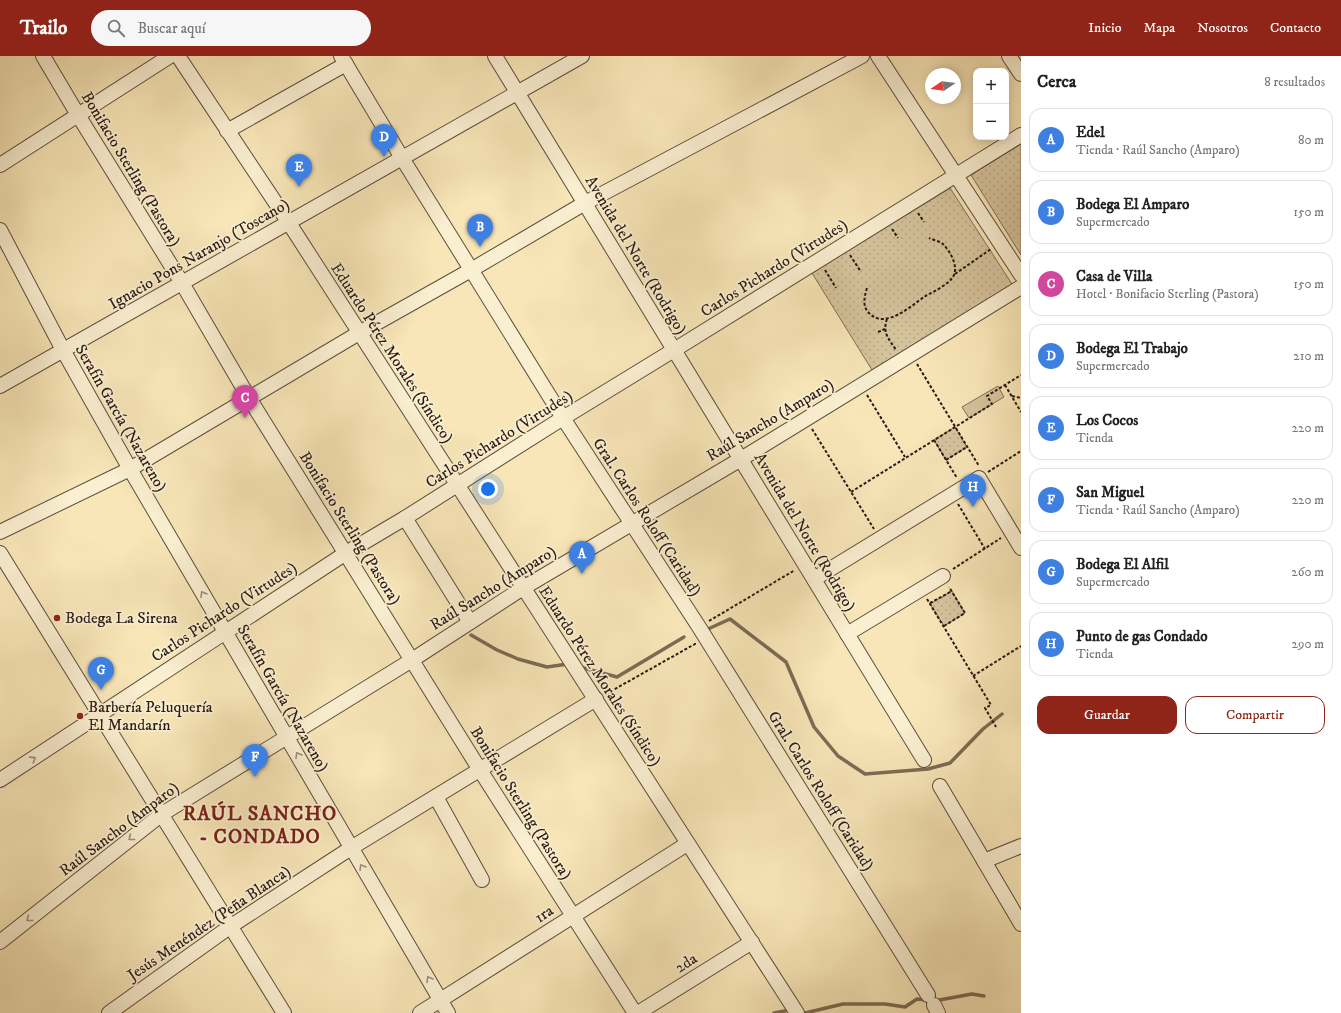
<!DOCTYPE html>
<html lang="es">
<meta charset="utf-8">
<style>
:root{--surface:#fff;--page:#f6f6f6;--text:#222;--muted:#767676;--line:#e0e0e0;--accent:#8f2418}
body{margin:0;font-family:"IM FELL DW Pica",serif;background:var(--page);color:var(--text)}
.controls{position:absolute;right:12px;top:12px;display:grid;overflow:hidden;border-radius:8px;box-shadow:0 2px 10px #0003}
.controls button{width:36px;height:36px;display:grid;place-items:center;padding:0;border:0;border-bottom:1px solid var(--line);background:var(--surface);color:var(--text);font:20px sans-serif}
.compass{position:absolute;left:925px;top:12px;width:36px;height:36px;border-radius:50%;background:var(--surface);box-shadow:0 2px 10px #0003;rotate:257deg}
.you{position:absolute;left:488px;top:433px;width:14px;height:14px;margin:-10px;border:3px solid #fff;border-radius:50%;background:#1a73e8;box-shadow:0 0 0 6px #1a73e833}
.badge{display:grid;place-items:center;width:26px;height:26px;border-radius:50%;background:var(--accent);color:#fff;font-size:13px;font-weight:700}
.pin{position:absolute;translate:-50% -33px;filter:drop-shadow(0 1px 2px #0008)}
.pin::after{content:'';position:absolute;top:21px;width:14px;height:12px;background:inherit;clip-path:polygon(0 0,100% 0,50% 100%)}
.list{margin:0;padding:0;list-style:none}
h2{display:flex;justify-content:space-between;align-items:center;height:52px;margin:0;padding:0 16px;font-size:17px}
h2 small{font-size:13px;font-weight:400;color:var(--muted)}
.list li{display:grid;grid-template-columns:26px 1fr auto;gap:12px;align-items:center;box-sizing:border-box;height:64px;margin:0 8px 8px;padding:0 8px;border:1px solid var(--line);border-radius:12px}
.list b{display:block;font-size:15px;white-space:nowrap}
.list p{margin:0;font-size:13px;white-space:nowrap;color:var(--muted)}
.list em{font-size:13px;font-style:normal;color:var(--muted)}
.actions{display:flex;gap:8px;padding:12px 16px}
.actions a{flex:1;padding:9px 0;border:1px solid var(--accent);border-radius:12px;text-align:center;font-size:14px;color:var(--accent)}
.actions .main{background:var(--accent);color:#fff}
.icon{flex:none;width:22px;height:22px;fill:none;stroke:currentColor;stroke-width:2;stroke-linecap:round;stroke-linejoin:round}
.map{position:relative;flex:none;width:1021px;height:957px;overflow:hidden}
header{display:flex;align-items:center;gap:24px;box-sizing:border-box;height:56px;padding:0 20px;background:var(--accent);color:#fff}
header strong{font-size:19px}
nav{display:flex;gap:22px;margin-inline-start:auto;font-size:14px}
.search{width:280px;height:36px;background:var(--page);display:flex;align-items:center;gap:10px;box-sizing:border-box;padding:0 14px;border-radius:22px;color:var(--muted);font-size:15px}
main{display:flex}
aside{flex:1;background:var(--surface)}
.map>svg:first-child{display:block}
.grass{fill:url(#grass-dots);stroke:#806e57}
.green{fill:#d5c39c;stroke:#806e57}
.lines{fill:none;stroke-linecap:round;stroke-linejoin:round}
.stream{stroke:#7c6b54;stroke-width:3.5}
.minor-casing{stroke:#5e4d3c;stroke-width:16}
.path{stroke:#2a1a12;stroke-width:2;stroke-dasharray:3 2;stroke-linecap:butt}
.minor{stroke:#faefd1;stroke-width:14}
.oneway{stroke:#9c8f7b}
.poi-dot{fill:#8f2418;stroke:#faefd1;stroke-width:1.5}
.labels{text-anchor:middle;dominant-baseline:central;stroke-width:3.5;stroke-linejoin:round;paint-order:stroke}
.street-label{font-size:16px;fill:#2a1a12;stroke:#faefd1}
.poi-label{font-size:16px;fill:#2a1a12;stroke:#faefd1;text-anchor:start}
.district-label{font-size:20px;font-weight:bold;letter-spacing:1px;fill:#7a1f14;stroke:#faefd1}
</style>
<header>
<strong>Trailo</strong>
<div class="search"><svg class="icon" aria-label="search" viewBox="0 0 24 24"><circle cx="10" cy="10" r="6"/><path d="M15 15l6 6"/></svg>Buscar aquí</div>
<nav><a>Inicio</a><a>Mapa</a><a>Nosotros</a><a>Contacto</a></nav>
</header>
<main>
<div class="map">
<svg width="1021" height="957" viewBox="0 0 1021 957">
<defs>
<pattern id="grass-dots" width="8" height="8" patternUnits="userSpaceOnUse"><rect width="8" height="8" fill="#d5c39c"/><path d="M2 2h.1M6 6h.1" fill="none" stroke="#b7a785" stroke-width="1.8" stroke-linecap="round"/></pattern>
</defs>
<rect width="100%" height="100%" fill="#f8e6b8"/>
<filter id="stains"><feTurbulence type="fractalNoise" baseFrequency=".005" numOctaves="4"/><feColorMatrix values="0 0 0 0 .2 0 0 0 0 .09 0 0 0 0 .02 0 0 0 .5 -.17"/></filter>
<radialGradient id="worn" r=".72"><stop offset=".6" stop-color="#630" stop-opacity="0"/><stop offset="1" stop-color="#630" stop-opacity=".3"/></radialGradient>
<g class="grass">
<path d="M1021 88V199L971 119Z"/>
<path d="M950 132 1012 228 872 314 812 217Z"/>
<path d="M955 371 967 391 946 404 934 384Z"/>
<path d="M952 535 965 557 944 570 930 548Z"/>
</g>
<path class="green" d="M998 330 1004 341 969 362 962 351Z"/>
<g class="lines">
<g class="stream">
<path d="M708 573 730 563 786 606 814 671 838 700 865 718 928 713 950 707 983 673 1002 658"/>
<path d="M471 579 497 594 518 603 547 611 568 608"/>
<path d="M580 611 617 621 684 581"/>
<path d="M934 945 972 938 984 940"/>
<path d="M774 957 785 955"/>
<path d="M805 957 843 948H885L905 951 917 943 928 944"/>
</g>
<defs>
<g id="minor">
<path d="M43 0 78 59 182 227 249 342 480 714 635 957"/>
<path d="M178 0 289 167 797 957"/>
<path d="M341 0 402 102 563 362 699 571 928 939"/>
<path d="M495 0 924 704"/>
<path d="M878 0 1021 219"/>
<path d="M1009 0 1021 18"/>
<path d="M227 75 346 8"/>
<path d="M0 109 170 0"/>
<path d="M0 174 63 294 130 413 448 957"/>
<path d="M0 330 582 0"/>
<path d="M405 462 470 566"/>
<path d="M0 476 130 413 359 277 471 214 585 147 862 0"/>
<path d="M0 497 284 957"/>
<path d="M814 523 979 422 1021 492"/>
<path d="M847 578 943 520"/>
<path d="M0 724 346 497 405 462 563 362 674 294 1021 79"/>
<path d="M940 730 1021 868"/>
<path d="M436 741 482 824"/>
<path d="M984 805 1021 790"/>
<path d="M0 886 162 758 412 604 523 532 741 403 1021 231"/>
<path d="M934 949 938 957"/>
<path d="M109 957 231 870 351 792 596 643"/>
<path d="M420 957 687 788"/>
<path d="M638 957 752 886"/>
</g>
</defs>
<use href="#minor" class="minor-casing"/>
<g class="path">
<path d="M918 157 924 166"/>
<path d="M892 173 898 182"/>
<path d="M850 199 861 216"/>
<path d="M825 214 836 232"/>
<path d="M955 218 991 193"/>
<path d="M867 232C864 242 862 251 870 258 886 273 911 250 924 241 934 235 949 229 954 219 958 209 950 195 943 188 939 185 933 184 929 182"/>
<path d="M887 263C882 277 889 283 896 294"/>
<path d="M878 276 885 273"/>
<path d="M917 308 979 410"/>
<path d="M1005 329 1021 356"/>
<path d="M867 339 905 401"/>
<path d="M1012 340 1021 342"/>
<path d="M812 373 874 473"/>
<path d="M934 384 957 422"/>
<path d="M946 404 967 391"/>
<path d="M988 416 1021 395"/>
<path d="M851 436 992 348 987 340 1021 319"/>
<path d="M958 448 985 493"/>
<path d="M953 513 1001 482"/>
<path d="M927 543 991 649 985 652 996 671"/>
<path d="M930 547 952 535"/>
<path d="M709 565 795 514"/>
<path d="M944 570 965 557 949 531"/>
<path d="M973 620 1021 590"/>
<path d="M606 638 695 588V587"/>
</g>
<use href="#minor" class="minor"/>
</g>
<defs><path id="oneway-chevron" d="M-2-3.5L2.5 0L-2 3.5" fill="none" stroke-width="1.6" stroke-linecap="round" stroke-linejoin="round"/></defs>
<g class="oneway">
<use href="#oneway-chevron" transform="translate(203 538) rotate(-120)"/>
<use href="#oneway-chevron" transform="translate(298 699) rotate(-120)"/>
<use href="#oneway-chevron" transform="translate(33 703) rotate(-33)"/>
<use href="#oneway-chevron" transform="translate(131 782) rotate(142)"/>
<use href="#oneway-chevron" transform="translate(362 811) rotate(-121)"/>
<use href="#oneway-chevron" transform="translate(29 863) rotate(142)"/>
<use href="#oneway-chevron" transform="translate(429 923) rotate(-121)"/>
</g>
<g class="poi-dot">
<circle cx="57" cy="562" r="4"/>
<circle cx="80" cy="660" r="4"/>
</g>
<g class="labels">
<g class="street-label">
<text transform="translate(131 113) rotate(59)">Bonifacio Sterling (Pastora)</text>
<text transform="translate(199 198) rotate(-30)">Ignacio Pons Naranjo (Toscano)</text>
<text transform="translate(636 199) rotate(59)">Avenida del Norte (Rodrigo)</text>
<text transform="translate(774 212) rotate(-32)">Carlos Pichardo (Virtudes)</text>
<text transform="translate(392 297) rotate(57)">Eduardo Pérez Morales (Síndico)</text>
<text transform="translate(121 362) rotate(60)">Serafín García (Nazareno)</text>
<text transform="translate(770 364) rotate(-31)">Raúl Sancho (Amparo)</text>
<text transform="translate(499 383) rotate(-32)">Carlos Pichardo (Virtudes)</text>
<text transform="translate(647 461) rotate(57)">Gral. Carlos Roloff (Caridad)</text>
<text transform="translate(350 472) rotate(58)">Bonifacio Sterling (Pastora)</text>
<text transform="translate(805 476) rotate(59)">Avenida del Norte (Rodrigo)</text>
<text transform="translate(493 532) rotate(-32)">Raúl Sancho (Amparo)</text>
<text transform="translate(224 556) rotate(-33)">Carlos Pichardo (Virtudes)</text>
<text transform="translate(600 620) rotate(57)">Eduardo Pérez Morales (Síndico)</text>
<text transform="translate(283 642) rotate(60)">Serafín García (Nazareno)</text>
<text transform="translate(821 735) rotate(58)">Gral. Carlos Roloff (Caridad)</text>
<text transform="translate(521 747) rotate(58)">Bonifacio Sterling (Pastora)</text>
<text transform="translate(119 773) rotate(-37)">Raúl Sancho (Amparo)</text>
<text transform="translate(544 858) rotate(-33)">1ra</text>
<text transform="translate(209 867) rotate(-34)">Jesús Menéndez (Peña Blanca)</text>
<text transform="translate(686 907) rotate(-32)">2da</text>
</g>
<g class="poi-label">
<text x="65" y="562">Bodega La Sirena</text>
<text x="88" y="651">Barbería Peluquería<tspan x="88" dy="18">El Mandarín</tspan></text>
</g>
<g class="district-label">
<text x="260" y="758">RAÚL SANCHO<tspan x="260" dy="23">- CONDADO</tspan></text>
</g>
</g>
<rect width="100%" height="100%" filter="url(#stains)"/>
<rect width="100%" height="100%" fill="url(#worn)"/>
</svg>
<div class="controls">
<button>+</button>
<button>−</button>
</div>
<svg class="compass" viewBox="-18 -18 36 36"><path d="M0-13l5 13h-10z" fill="#e53935"/><path d="M0 13l5-13h-10z" fill="#767676"/></svg>
<div class="you"></div>
<div class="pin badge" style="left:582px;top:518px;background:#3f7fe0">A</div>
<div class="pin badge" style="left:480px;top:191px;background:#3f7fe0">B</div>
<div class="pin badge" style="left:245px;top:362px;background:#d1479c">C</div>
<div class="pin badge" style="left:384px;top:101px;background:#3f7fe0">D</div>
<div class="pin badge" style="left:299px;top:131px;background:#3f7fe0">E</div>
<div class="pin badge" style="left:255px;top:721px;background:#3f7fe0">F</div>
<div class="pin badge" style="left:101px;top:634px;background:#3f7fe0">G</div>
<div class="pin badge" style="left:973px;top:451px;background:#3f7fe0">H</div>
</div>
<aside>
<h2>Cerca<small>8 resultados</small></h2>
<ul class="list">
<li><span class="badge" style="background:#3f7fe0">A</span><div><b>Edel</b><p>Tienda · Raúl Sancho (Amparo)</p></div><em>80 m</em></li>
<li><span class="badge" style="background:#3f7fe0">B</span><div><b>Bodega El Amparo</b><p>Supermercado</p></div><em>150 m</em></li>
<li><span class="badge" style="background:#d1479c">C</span><div><b>Casa de Villa</b><p>Hotel · Bonifacio Sterling (Pastora)</p></div><em>150 m</em></li>
<li><span class="badge" style="background:#3f7fe0">D</span><div><b>Bodega El Trabajo</b><p>Supermercado</p></div><em>210 m</em></li>
<li><span class="badge" style="background:#3f7fe0">E</span><div><b>Los Cocos</b><p>Tienda</p></div><em>220 m</em></li>
<li><span class="badge" style="background:#3f7fe0">F</span><div><b>San Miguel</b><p>Tienda · Raúl Sancho (Amparo)</p></div><em>220 m</em></li>
<li><span class="badge" style="background:#3f7fe0">G</span><div><b>Bodega El Alfil</b><p>Supermercado</p></div><em>260 m</em></li>
<li><span class="badge" style="background:#3f7fe0">H</span><div><b>Punto de gas Condado</b><p>Tienda</p></div><em>290 m</em></li>
</ul>
<div class="actions"><a class="main">Guardar</a><a>Compartir</a></div>
</aside>
</main>
